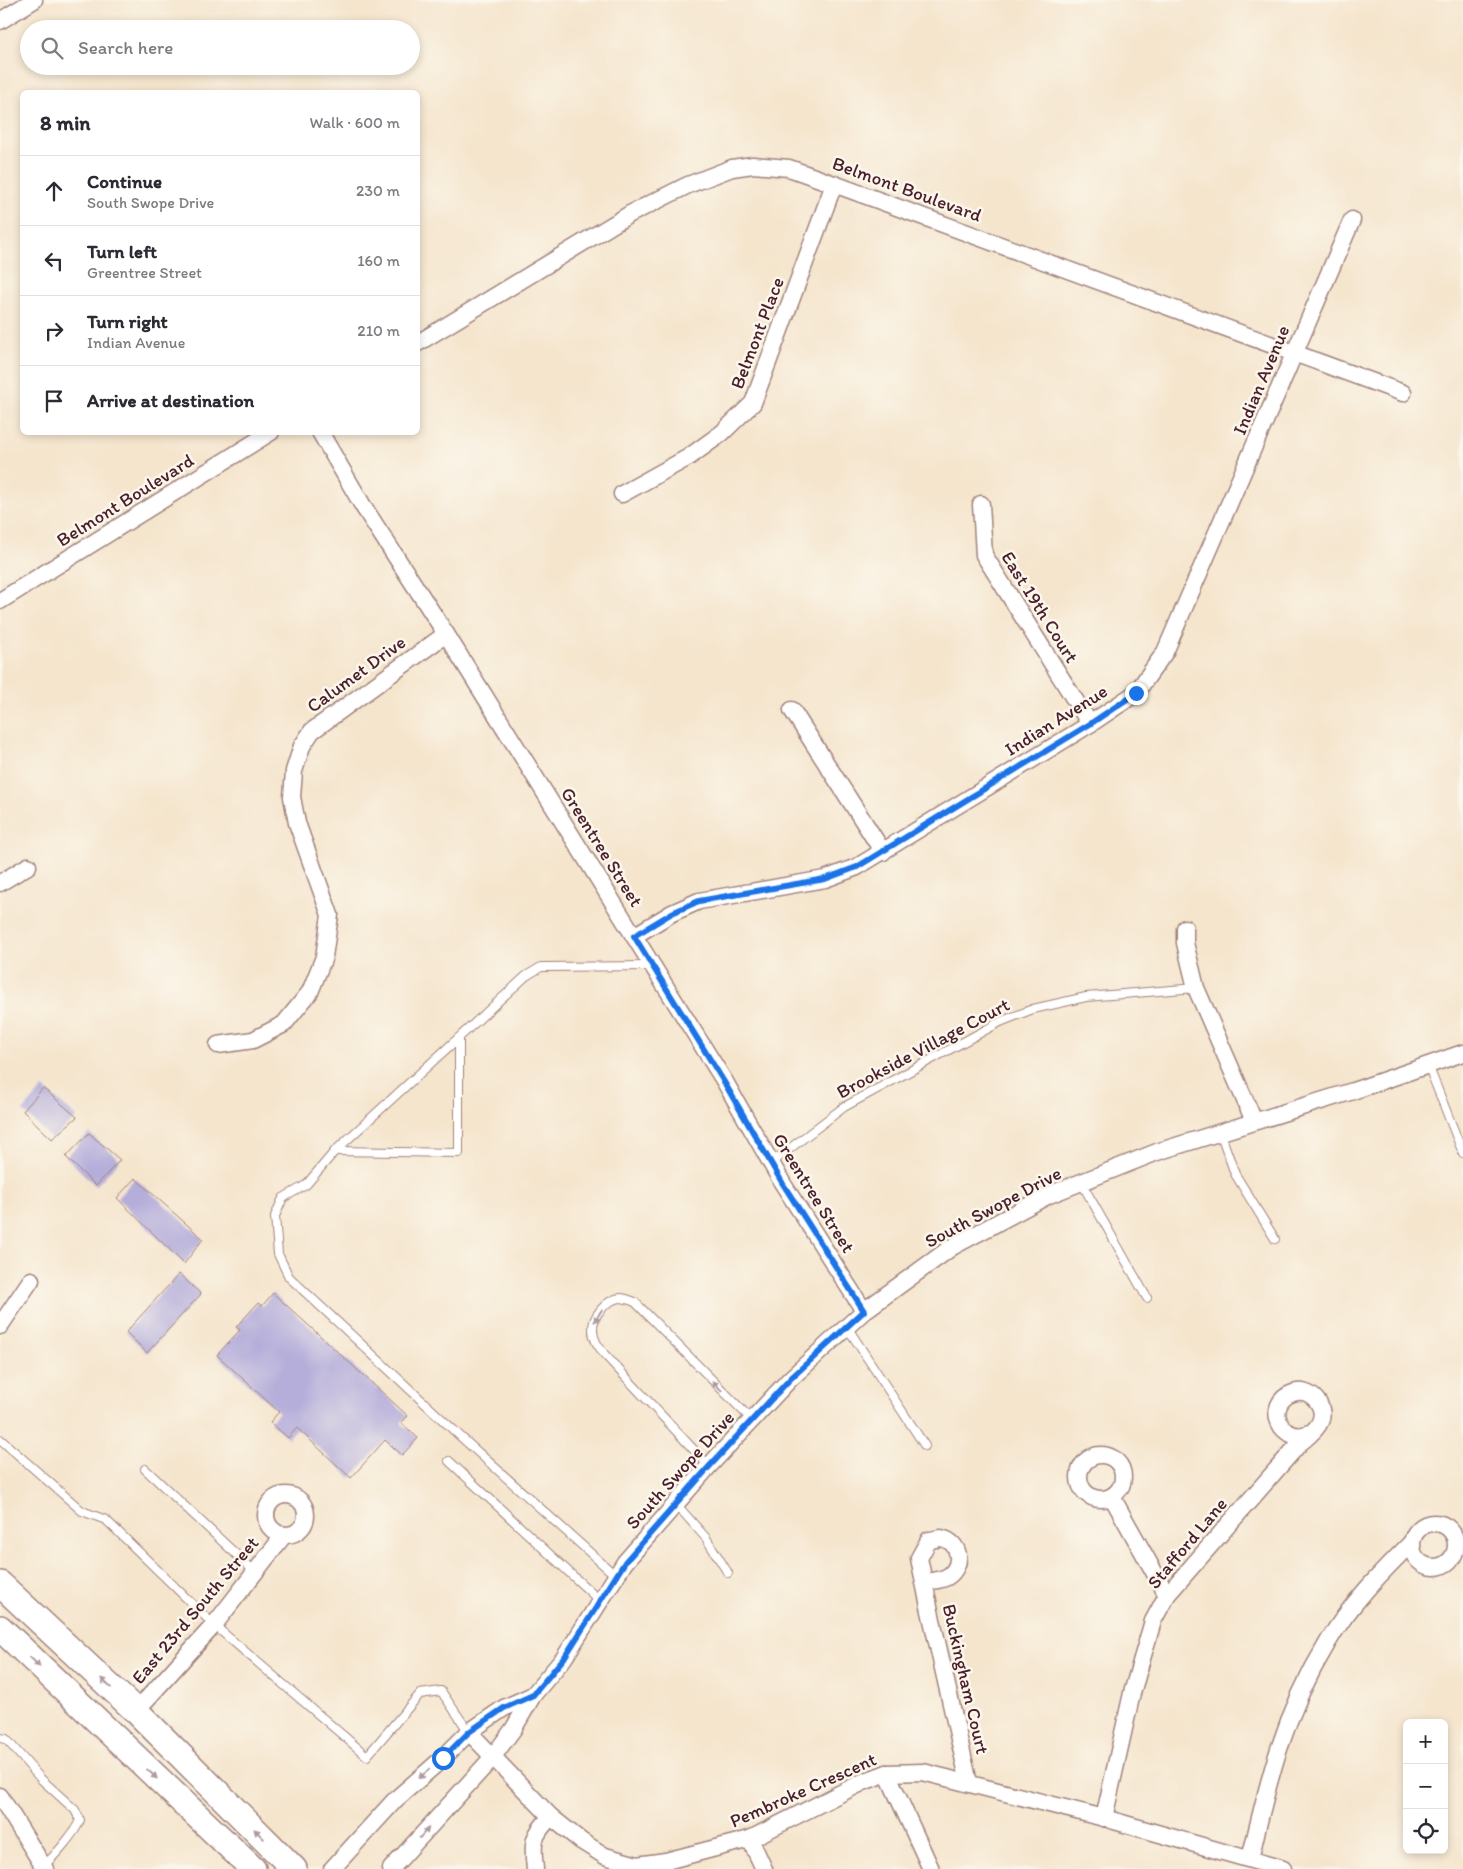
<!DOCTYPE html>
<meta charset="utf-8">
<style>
:root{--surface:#fff;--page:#f7f7f7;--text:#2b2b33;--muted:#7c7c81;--line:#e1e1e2}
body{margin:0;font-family:Itim,sans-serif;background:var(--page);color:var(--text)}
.controls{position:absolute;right:15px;bottom:15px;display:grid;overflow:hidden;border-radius:8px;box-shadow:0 2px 8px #0003}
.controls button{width:45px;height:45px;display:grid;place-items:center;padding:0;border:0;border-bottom:1px solid var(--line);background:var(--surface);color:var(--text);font:25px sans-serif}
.stop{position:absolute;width:15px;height:15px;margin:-11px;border:4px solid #1a73e8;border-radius:50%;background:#fff}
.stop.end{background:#1a73e8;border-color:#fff;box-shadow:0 1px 5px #0008}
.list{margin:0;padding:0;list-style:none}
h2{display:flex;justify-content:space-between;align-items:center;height:65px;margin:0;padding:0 20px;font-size:21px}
h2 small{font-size:16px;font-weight:400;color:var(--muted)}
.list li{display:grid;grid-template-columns:32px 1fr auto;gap:15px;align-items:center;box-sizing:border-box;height:70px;padding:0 20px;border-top:1px solid var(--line)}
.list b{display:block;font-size:19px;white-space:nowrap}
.list p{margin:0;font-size:16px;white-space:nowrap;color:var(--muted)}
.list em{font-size:16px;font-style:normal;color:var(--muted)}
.icon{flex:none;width:28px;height:28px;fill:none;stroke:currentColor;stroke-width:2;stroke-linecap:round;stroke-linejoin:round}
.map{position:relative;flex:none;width:1463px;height:1869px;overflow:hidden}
.search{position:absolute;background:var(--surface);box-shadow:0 2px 8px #0003;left:20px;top:20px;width:400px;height:55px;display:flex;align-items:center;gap:12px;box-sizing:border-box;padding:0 18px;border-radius:28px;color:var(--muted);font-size:19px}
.panel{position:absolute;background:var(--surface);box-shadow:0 2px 8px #0003;left:20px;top:90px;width:400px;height:345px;border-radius:8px}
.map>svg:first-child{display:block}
.building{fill:#b5aeda}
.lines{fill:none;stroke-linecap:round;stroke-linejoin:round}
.service-casing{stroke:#a0827c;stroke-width:10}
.minor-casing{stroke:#a0827c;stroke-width:19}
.primary-casing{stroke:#a0827c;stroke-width:28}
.service{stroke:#fff;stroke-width:8}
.minor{stroke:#fff;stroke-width:16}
.primary{stroke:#fff;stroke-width:25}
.oneway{fill:#ae9aa0}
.route{stroke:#1a73e8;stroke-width:6}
.labels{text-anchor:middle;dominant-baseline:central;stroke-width:5;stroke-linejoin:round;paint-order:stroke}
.street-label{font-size:19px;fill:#4a1f2b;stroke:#fbf7ec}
</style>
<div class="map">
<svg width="1463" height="1869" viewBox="0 0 1463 1869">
<rect width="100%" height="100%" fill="#fbf7ec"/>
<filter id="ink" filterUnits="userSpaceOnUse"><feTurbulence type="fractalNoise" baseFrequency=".02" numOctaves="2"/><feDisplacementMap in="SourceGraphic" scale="10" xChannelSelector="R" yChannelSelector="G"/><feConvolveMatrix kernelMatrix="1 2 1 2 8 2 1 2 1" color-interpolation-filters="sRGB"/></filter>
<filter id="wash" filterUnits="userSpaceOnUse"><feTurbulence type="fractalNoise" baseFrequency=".0096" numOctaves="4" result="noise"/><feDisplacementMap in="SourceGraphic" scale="20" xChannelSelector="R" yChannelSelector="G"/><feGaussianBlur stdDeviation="1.12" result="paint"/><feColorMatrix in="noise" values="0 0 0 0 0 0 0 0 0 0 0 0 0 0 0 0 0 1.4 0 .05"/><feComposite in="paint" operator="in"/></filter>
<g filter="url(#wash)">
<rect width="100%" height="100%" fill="#f5e5cd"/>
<g id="blocks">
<g class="building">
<path d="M43 1088 77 1117 52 1139 23 1111Z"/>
<path d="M89 1133 120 1160 96 1186 66 1157Z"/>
<path d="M135 1178 203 1239 184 1264 117 1198Z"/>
<path d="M179 1274 201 1294 147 1353 126 1332Z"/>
<path d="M273 1293 408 1416 401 1423 418 1438 402 1455 385 1440 351 1478 297 1428 288 1438 270 1422 279 1412 217 1355 240 1330 236 1327 258 1303 262 1306Z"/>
</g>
</g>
</g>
<g filter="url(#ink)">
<use href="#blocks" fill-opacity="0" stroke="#a0827c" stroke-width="1"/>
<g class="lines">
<defs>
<g id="service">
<path d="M1428 1065 1463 1153"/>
<path d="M1220 1132 1235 1174 1275 1239"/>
<path d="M335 1151 459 1153V1038"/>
<path d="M771 1163 844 1107 1000 1022 1033 1009 1086 997 1196 988"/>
<path d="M1081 1182 1147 1298"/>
<path d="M847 1327 925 1446"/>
<path d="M0 1439 82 1511 106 1520 214 1625 367 1756 420 1694 441 1691 469 1732"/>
<path d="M449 1461 600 1601"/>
<path d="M709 1466 605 1355C599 1347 593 1340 593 1330 592 1316 606 1300 620 1298 625 1298 630 1300 635 1302L752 1420"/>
<path d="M145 1469 255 1572"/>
<path d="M676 1504 706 1538 728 1573"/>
<path d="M616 1576 461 1437 289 1277 278 1254 275 1216 283 1198 306 1185 335 1151 526 976 541 967 652 966"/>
<path d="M0 1738 6 1739 41 1779 75 1810 80 1820C75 1833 54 1857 43 1866"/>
</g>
<g id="minor">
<path d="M0 21 34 0"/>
<path d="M418 343 630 214 688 185 732 168 753 165 789 168 834 184 1403 393"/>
<path d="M320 432 363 506 446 634 634 936 725 1082 783 1184 864 1311"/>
<path d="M622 494 689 457 722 433 753 403 834 184"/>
<path d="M981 504 984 555 1090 724"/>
<path d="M0 601 271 432"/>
<path d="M792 710 883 852"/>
<path d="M0 883 28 866"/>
<path d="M1185 928V943L1196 988 1254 1121"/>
<path d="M634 936 672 913 699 901 825 879 857 867 1090 724 1136 693 1165 652 1352 220"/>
<path d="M218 1045 253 1040 284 1024 310 992 324 957 330 915 297 823 292 797 294 771 302 746 312 731 446 634"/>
<path d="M0 1326 31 1280"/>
<circle cx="1101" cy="1477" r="22"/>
<circle cx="286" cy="1515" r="20"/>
<path d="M1112 1497 1167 1595"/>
<circle cx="1434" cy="1545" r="22"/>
<path d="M924 1583C931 1581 941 1580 947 1577 964 1566 961 1542 941 1538 938 1538 933 1540 929 1540L919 1558 930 1611 969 1783"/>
<path d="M136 1711 214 1625 284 1535"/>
<path d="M469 1732 551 1817 581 1841 605 1856 637 1865 666 1861 750 1839 863 1782 887 1773 923 1772 1104 1818 1283 1869"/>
<path d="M887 1773 931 1869"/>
<path d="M0 1796 45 1869"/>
<path d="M1104 1818 1132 1693 1153 1621 1167 1595 1299 1444C1306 1438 1316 1431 1320 1422 1327 1406 1310 1387 1293 1393 1263 1403 1280 1448 1312 1432"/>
<path d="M750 1839 764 1869"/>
<path d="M1250 1859C1259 1822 1267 1785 1279 1749 1291 1712 1308 1675 1328 1642 1349 1605 1381 1573 1411 1543"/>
<path d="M332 1869 395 1800 443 1758 469 1732 504 1708 533 1695"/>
<path d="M391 1869 492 1758 514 1728 533 1695 564 1658 625 1562 709 1466 790 1379 864 1311 952 1247 1049 1195 1157 1152 1353 1091 1463 1053"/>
<path d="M535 1869C532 1844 532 1835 551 1817"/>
</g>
<g id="primary">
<path d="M0 1584 136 1711 294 1869"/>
<path d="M0 1628 253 1869"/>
</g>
</defs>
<use href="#service" class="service-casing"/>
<use href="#minor" class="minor-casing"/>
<use href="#primary" class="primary-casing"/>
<use href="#service" class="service"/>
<use href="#minor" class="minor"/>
<use href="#primary" class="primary"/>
</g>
<defs><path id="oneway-solid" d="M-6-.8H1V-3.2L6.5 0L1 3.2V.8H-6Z" transform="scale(1.25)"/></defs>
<g class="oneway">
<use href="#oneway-solid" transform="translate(598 1316) rotate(122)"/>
<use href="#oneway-solid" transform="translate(717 1386) rotate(-135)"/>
<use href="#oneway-solid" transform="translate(35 1662) rotate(44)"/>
<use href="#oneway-solid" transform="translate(106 1683) rotate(-137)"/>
<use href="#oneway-solid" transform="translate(152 1774) rotate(43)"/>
<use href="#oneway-solid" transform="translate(424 1774) rotate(139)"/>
<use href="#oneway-solid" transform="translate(424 1833) rotate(-48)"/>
<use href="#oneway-solid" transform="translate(259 1834) rotate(-135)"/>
</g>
</g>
<g class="lines" filter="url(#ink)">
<path class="route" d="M443 1758 469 1732 504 1708 533 1695 564 1658 625 1562 708 1468 790 1379 864 1311 783 1184 724 1082 634 936 672 913 699 901 825 879 857 867 1090 724 1136 693"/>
</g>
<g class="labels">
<g class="street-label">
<text transform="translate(907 189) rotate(20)">Belmont Boulevard</text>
<text transform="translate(757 333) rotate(-69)">Belmont Place</text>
<text transform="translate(1261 380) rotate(-67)">Indian Avenue</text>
<text transform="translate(125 500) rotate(-32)">Belmont Boulevard</text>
<text transform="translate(1040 607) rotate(58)">East 19th Court</text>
<text transform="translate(356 674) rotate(-36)">Calumet Drive</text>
<text transform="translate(1056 720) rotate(-32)">Indian Avenue</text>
<text transform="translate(602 847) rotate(58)">Greentree Street</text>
<text transform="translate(923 1048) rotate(-28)">Brookside Village Court</text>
<text transform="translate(814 1193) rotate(58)">Greentree Street</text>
<text transform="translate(993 1207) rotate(-28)">South Swope Drive</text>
<text transform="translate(680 1470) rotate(-48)">South Swope Drive</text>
<text transform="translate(1187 1543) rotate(-50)">Stafford Lane</text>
<text transform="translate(195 1610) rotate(-50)">East 23rd South Street</text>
<text transform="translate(966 1679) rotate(77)">Buckingham Court</text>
<text transform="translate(803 1790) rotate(-24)">Pembroke Crescent</text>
</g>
</g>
</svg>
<div class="controls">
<button>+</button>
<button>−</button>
<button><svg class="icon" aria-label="locate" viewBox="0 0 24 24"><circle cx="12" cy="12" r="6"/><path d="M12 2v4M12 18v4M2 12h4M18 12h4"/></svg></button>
</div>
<div class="stop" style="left:443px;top:1758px"></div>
<div class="stop end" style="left:1136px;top:693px"></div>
<div class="search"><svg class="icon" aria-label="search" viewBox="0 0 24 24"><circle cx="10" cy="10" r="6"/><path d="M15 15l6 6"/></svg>Search here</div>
<section class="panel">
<h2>8 min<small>Walk · 600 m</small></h2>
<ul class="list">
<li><svg class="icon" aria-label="ahead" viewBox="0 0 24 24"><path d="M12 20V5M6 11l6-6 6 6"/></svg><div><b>Continue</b><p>South Swope Drive</p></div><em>230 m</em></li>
<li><svg class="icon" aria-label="left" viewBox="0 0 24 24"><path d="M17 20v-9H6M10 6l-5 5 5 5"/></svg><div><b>Turn left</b><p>Greentree Street</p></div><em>160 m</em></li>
<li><svg class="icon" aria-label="right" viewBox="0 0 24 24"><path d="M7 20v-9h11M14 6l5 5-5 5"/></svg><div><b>Turn right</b><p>Indian Avenue</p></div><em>210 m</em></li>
<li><svg class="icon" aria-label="arrive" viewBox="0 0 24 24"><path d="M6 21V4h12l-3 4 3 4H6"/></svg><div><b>Arrive at destination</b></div></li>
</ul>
</section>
</div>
